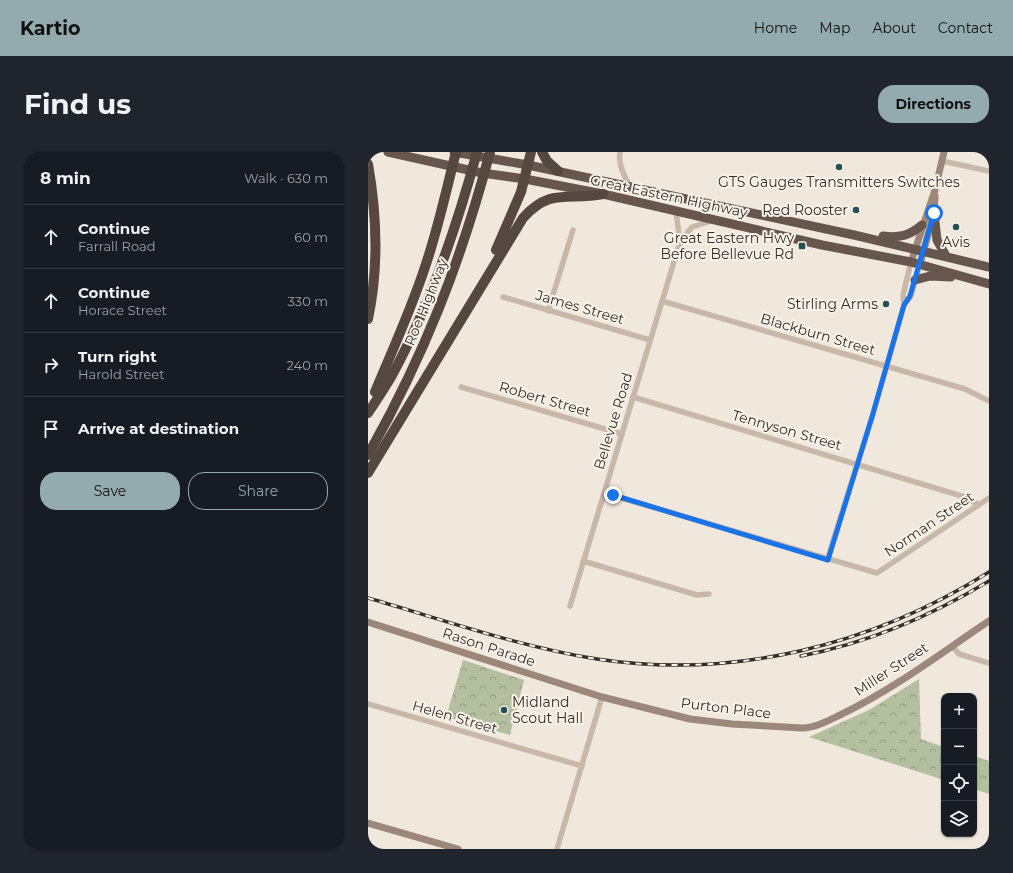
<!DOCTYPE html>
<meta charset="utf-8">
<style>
:root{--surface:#171b24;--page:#20242c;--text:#f1f3f6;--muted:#9ea1a6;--line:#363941;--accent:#93aaae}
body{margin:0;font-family:Montserrat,sans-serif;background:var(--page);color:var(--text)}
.controls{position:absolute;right:12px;bottom:12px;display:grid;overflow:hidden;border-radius:8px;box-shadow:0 1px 3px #0004}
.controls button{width:36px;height:36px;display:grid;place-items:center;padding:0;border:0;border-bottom:1px solid var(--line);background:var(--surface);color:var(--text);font:20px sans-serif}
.stop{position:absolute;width:12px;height:12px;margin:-9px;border:3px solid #1a73e8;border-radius:50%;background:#fff}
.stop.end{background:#1a73e8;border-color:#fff;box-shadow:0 1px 4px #0008}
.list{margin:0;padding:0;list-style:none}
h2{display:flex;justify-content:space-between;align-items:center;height:52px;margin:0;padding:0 16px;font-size:17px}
h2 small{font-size:13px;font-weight:400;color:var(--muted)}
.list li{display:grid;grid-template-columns:26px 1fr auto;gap:12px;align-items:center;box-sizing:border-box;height:64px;padding:0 16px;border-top:1px solid var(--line)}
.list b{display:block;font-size:15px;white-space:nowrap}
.list p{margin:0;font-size:13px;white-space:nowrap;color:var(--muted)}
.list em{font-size:13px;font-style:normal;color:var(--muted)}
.actions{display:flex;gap:8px;padding:12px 16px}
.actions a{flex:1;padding:9px 0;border:1px solid var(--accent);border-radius:16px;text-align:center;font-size:14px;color:var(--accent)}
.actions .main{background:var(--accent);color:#111}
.icon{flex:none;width:22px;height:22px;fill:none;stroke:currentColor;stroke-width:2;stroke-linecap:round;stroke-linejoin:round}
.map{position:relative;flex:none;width:621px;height:697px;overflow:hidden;border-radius:16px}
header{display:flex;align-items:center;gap:24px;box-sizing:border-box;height:56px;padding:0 20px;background:var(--accent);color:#111}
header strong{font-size:19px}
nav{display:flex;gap:22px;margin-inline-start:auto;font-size:14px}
.intro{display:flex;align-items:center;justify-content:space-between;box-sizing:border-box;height:96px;padding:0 24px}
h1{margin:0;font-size:28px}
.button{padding:10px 18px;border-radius:16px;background:var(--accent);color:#111;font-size:14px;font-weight:700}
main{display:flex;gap:24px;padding:0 24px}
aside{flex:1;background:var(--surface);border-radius:16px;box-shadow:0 1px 3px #0004}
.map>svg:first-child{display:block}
.park{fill:url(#park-crowns)}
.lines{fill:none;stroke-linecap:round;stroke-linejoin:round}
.minor{stroke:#c8b8aa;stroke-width:5.5}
.secondary{stroke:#9c877b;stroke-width:7}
.trunk{stroke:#66564e;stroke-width:9}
.motorway{stroke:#564841;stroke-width:10}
.rail-casing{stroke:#362d29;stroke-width:3.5}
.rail{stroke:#f9f2e9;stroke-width:2;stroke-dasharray:6;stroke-linecap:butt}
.route{stroke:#1a73e8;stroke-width:5}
.poi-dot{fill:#215155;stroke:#f9f2e9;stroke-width:1.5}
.labels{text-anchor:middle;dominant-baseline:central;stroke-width:4;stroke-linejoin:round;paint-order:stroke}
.poi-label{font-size:14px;fill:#362d29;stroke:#f9f2e9;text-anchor:end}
.street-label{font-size:14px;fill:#362d29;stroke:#f9f2e9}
</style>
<header>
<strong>Kartio</strong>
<nav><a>Home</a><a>Map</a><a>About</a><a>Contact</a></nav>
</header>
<div class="intro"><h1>Find us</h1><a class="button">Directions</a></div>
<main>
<aside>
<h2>8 min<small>Walk · 630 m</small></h2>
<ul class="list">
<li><svg class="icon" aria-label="ahead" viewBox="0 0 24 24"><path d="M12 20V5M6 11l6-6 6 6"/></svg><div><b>Continue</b><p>Farrall Road</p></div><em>60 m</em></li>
<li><svg class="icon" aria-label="ahead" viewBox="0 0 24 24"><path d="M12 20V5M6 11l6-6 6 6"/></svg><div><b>Continue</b><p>Horace Street</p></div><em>330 m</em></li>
<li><svg class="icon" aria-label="right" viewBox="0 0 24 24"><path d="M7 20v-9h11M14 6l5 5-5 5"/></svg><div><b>Turn right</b><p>Harold Street</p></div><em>240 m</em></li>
<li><svg class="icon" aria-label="arrive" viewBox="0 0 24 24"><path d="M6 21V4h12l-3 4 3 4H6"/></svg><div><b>Arrive at destination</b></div></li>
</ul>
<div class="actions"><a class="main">Save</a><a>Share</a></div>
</aside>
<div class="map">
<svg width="621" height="697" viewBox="0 0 621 697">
<defs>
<pattern id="park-crowns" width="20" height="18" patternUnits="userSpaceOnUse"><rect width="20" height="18" fill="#b3bf9e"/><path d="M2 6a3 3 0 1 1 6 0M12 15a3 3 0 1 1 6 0" fill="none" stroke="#929c81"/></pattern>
</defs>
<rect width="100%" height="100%" fill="#f1e8dd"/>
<g class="park">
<path d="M95 508 156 528 142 583 78 565Z"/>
<path d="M551 527 553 587 576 595V628L441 585 501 558Z"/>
<path d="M606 604 621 609V642L606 637Z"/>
</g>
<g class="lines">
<g class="minor">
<path d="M252 0C250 11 256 26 263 35"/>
<path d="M574 9 621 19"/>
<path d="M312 90 324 75 343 69"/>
<path d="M135 145 282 188"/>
<path d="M294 149 597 237 621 249"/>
<path d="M536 153 535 143 543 110"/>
<path d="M180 159 205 78"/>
<path d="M93 235 254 282"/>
<path d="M265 245 597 345 611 353"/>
<path d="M236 341 509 421 621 346"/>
<path d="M459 408 504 265 536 153 543 144 552 112"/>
<path d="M215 409 329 443 341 442"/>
<path d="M202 454 312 90 308 60"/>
<path d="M584 494 591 502 621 511"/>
<path d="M0 552 214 614"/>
<path d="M189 697 234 545"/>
</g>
<g class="secondary">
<path d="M543 110 567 38 576 0"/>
<path d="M552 112 566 61 567 44"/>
<path d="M0 470 234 545 322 567 364 572 434 576C448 576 461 568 474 562 526 537 573 501 621 469"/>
<path d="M0 671 90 697"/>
</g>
<g class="trunk">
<path d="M20 0 114 21 157 27 235 42 454 93 543 110 621 132"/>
<path d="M86 0 160 13 486 83 621 115"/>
<path d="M566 61 569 88 578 104"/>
<path d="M515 84C531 86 541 84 554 73"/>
<path d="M547 128 562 124 583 125"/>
</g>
<g class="motorway">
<path d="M174 0 179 9 190 19"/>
<path d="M0 12C9 63 11 115 0 167"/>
<path d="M128 98 153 40 163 0"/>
<path d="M7 240C24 199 43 158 57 115 70 77 78 39 88 0"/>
<path d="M0 261C8 249 16 237 23 225 62 154 88 78 109 0"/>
<path d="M0 303C56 204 93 110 122 0"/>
<path d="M0 321 155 66C183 35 200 49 235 42"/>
</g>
<defs>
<g id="rail">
<path d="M0 446C76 468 152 495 229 507 366 528 505 493 621 420"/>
<path d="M433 504C500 491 563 464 621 429"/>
</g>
</defs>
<use href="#rail" class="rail-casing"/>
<use href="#rail" class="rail"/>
</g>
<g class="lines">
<path class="route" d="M245 343 460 408 504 265 536 153 542 144 566 61"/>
</g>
<g class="poi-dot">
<circle cx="471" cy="15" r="4"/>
<circle cx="488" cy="58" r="4"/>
<circle cx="588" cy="75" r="4"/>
<rect x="430" y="90" width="8" height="8" rx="2"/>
<circle cx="518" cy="152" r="4"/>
<circle cx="136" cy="558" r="4"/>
</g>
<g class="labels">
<g class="poi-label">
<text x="471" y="30" text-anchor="middle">GTS Gauges Transmitters Switches</text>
<text x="480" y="58">Red Rooster</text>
<text x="426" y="86">Great Eastern Hwy<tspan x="426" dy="16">Before Bellevue Rd</tspan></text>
<text x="588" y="90" text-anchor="middle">Avis</text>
<text x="510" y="152">Stirling Arms</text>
<text x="144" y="550" text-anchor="start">Midland<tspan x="144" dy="16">Scout Hall</tspan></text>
</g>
<g class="street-label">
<text transform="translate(301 44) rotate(12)">Great Eastern Highway</text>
<text transform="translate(58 150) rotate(-68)">Roe Highway</text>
<text transform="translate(212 155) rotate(16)">James Street</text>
<text transform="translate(450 182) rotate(16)">Blackburn Street</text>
<text transform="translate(177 247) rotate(16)">Robert Street</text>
<text transform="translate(245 269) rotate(-73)">Bellevue Road</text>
<text transform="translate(419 278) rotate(16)">Tennyson Street</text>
<text transform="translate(561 372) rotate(-34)">Norman Street</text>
<text transform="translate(121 495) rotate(18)">Rason Parade</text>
<text transform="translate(523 517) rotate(-33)">Miller Street</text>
<text transform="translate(358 556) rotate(7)">Purton Place</text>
<text transform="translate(87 565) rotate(16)">Helen Street</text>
</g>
</g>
</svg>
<div class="controls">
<button>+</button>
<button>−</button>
<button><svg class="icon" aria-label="locate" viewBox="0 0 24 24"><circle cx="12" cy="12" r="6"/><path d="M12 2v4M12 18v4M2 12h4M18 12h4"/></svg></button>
<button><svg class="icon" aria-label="layers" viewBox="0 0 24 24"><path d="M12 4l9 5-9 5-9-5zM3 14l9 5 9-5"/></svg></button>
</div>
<div class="stop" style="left:566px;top:61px"></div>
<div class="stop end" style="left:245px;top:343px"></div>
</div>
</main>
